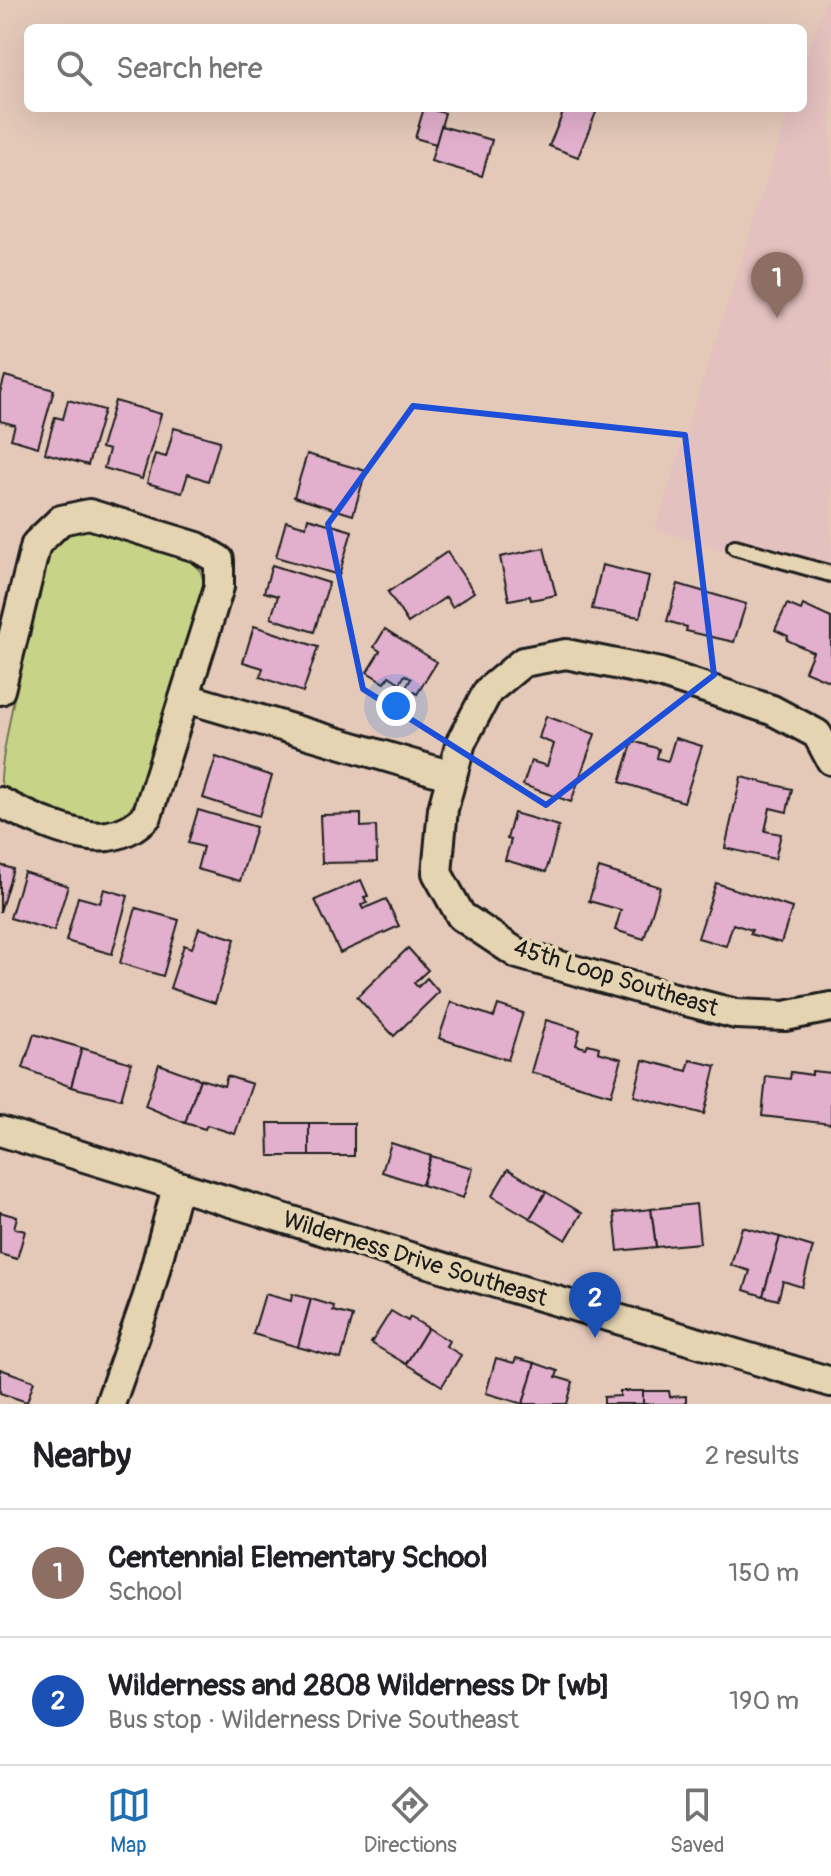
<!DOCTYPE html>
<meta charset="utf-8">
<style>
:root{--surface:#fff;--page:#f2f2f2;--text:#202124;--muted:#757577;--line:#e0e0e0;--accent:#1f6fb2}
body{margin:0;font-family:Pangolin,sans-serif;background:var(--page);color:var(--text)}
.you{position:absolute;left:396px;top:706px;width:28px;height:28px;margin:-20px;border:6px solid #fff;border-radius:50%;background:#1a73e8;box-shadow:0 0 0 12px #1a73e833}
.badge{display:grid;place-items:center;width:52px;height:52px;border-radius:50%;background:var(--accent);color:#fff;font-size:26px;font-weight:700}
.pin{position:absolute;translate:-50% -66px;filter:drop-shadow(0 2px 4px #0008)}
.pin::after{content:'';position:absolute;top:42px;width:28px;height:24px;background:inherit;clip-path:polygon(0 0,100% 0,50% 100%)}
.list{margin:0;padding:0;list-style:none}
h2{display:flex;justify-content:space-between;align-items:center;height:104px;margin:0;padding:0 32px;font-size:34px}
h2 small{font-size:26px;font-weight:400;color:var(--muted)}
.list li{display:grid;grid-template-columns:52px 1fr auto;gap:24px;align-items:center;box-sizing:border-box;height:128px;padding:0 32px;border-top:2px solid var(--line)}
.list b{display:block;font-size:30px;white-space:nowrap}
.list p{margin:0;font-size:26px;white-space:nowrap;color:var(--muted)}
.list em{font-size:26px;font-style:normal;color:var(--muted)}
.icon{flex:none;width:44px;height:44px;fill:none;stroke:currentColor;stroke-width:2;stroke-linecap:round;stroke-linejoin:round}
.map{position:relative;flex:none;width:831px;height:1404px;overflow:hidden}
.search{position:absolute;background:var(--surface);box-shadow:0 8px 32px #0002;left:24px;right:24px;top:24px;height:88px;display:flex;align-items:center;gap:20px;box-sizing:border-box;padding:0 28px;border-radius:12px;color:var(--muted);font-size:30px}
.sheet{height:360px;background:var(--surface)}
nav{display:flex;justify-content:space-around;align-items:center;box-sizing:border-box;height:112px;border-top:2px solid var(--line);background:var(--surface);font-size:22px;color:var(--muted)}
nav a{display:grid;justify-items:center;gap:4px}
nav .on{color:var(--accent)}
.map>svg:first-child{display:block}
.built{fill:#e3c1bf}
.green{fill:#c7d488;stroke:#727852;stroke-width:2}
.building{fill:#e2afcc;stroke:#1c1c1c;stroke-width:2}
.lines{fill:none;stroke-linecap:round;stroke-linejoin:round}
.service-casing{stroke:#1c1c1c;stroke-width:20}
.minor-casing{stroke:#1c1c1c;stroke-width:34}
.service{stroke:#e5d4b1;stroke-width:14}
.minor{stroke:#e5d4b1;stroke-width:28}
.marked{fill:none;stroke:#1d4ed8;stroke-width:6;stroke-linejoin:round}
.labels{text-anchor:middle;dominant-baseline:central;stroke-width:7;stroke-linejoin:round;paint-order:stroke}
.street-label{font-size:24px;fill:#1c1c1c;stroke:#e5d4b1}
</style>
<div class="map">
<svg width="831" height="1404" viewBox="0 0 831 1404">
<rect width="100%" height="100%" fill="#e4c9b9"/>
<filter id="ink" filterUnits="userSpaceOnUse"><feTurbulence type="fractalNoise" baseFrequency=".0125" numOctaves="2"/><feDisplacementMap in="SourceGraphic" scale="16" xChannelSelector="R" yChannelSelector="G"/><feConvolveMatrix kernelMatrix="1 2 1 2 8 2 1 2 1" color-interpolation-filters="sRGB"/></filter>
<g filter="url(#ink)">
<path class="built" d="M825 0H831V583L655 529 790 108H803V69Z"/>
<path class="green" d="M80 528 190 559 200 570 205 585 140 795C132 807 122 822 106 823 83 826 42 807 19 799 12 795 4 790 1 782 0 754 33 608 42 571 50 548 56 536 80 528Z"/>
<g class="building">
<path d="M424 108 445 113 436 144 415 138Z"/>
<path d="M565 108 597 110 578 157 549 146Z"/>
<path d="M441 126 492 140 482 176 431 161Z"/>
<path d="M5 376 54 390 38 447 11 439 15 425 0 421V393Z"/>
<path d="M68 400 104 410 88 465 45 453 55 417 63 419Z"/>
<path d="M115 401 161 414 142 479 104 468 109 450 101 448Z"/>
<path d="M174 428 220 441 208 481 188 474 182 493 147 483 155 454 166 457Z"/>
<path d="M307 454 366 471 353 515 294 497Z"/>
<path d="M308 518 352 531 339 575 276 557 286 521 306 527Z"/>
<path d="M544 548 556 595 531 600 530 596 509 600 500 557Z"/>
<path d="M447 552 474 592 452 607 446 597 408 623 388 592Z"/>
<path d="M272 565 329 583 314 632 271 618 278 596 264 592Z"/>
<path d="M602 565 649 576 640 617 592 609Z"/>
<path d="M678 584 746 604 734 642 686 631 687 627 667 621Z"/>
<path d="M787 604 801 610 803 605 831 618V682L805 671 813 652 787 640 788 636 775 630Z"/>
<path d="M254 626 318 647 303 692 260 677 263 668 243 662Z"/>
<path d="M385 629 437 662 417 694 406 687 411 679 405 675 400 683 389 676 385 683 367 672 380 651 374 647Z"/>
<path d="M546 716 595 734 571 802 523 785 531 761 547 766 554 744 539 738Z"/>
<path d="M675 738 702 746 684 802 620 782 633 741 659 749 657 758 668 761Z"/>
<path d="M216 757 272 776 259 816 203 798Z"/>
<path d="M741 777 792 789 787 812 770 808 765 831 781 834 775 859 725 848Z"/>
<path d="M198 810 256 827 240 881 197 869 203 847 188 843Z"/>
<path d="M514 813 559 826 546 872 505 860 511 840 507 839Z"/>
<path d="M361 814V827L376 826 377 862 322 863 320 815Z"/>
<path d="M0 865 13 869 0 912Z"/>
<path d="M599 868 660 887 644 939 615 930 621 910 589 901Z"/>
<path d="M24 872 68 886 54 931 10 918Z"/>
<path d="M361 880 368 896 364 897 367 903 361 905 363 909 386 899 399 926 340 953 315 900Z"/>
<path d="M716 883 792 908 781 943 750 934 752 930 733 924 726 946 698 938Z"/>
<path d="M104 889 128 896 112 954 66 941 78 897 100 903Z"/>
<path d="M136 908 179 920 163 976 120 963Z"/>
<path d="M199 928 235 939 215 1003 170 988 184 945 192 948Z"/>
<path d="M408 948 428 970 414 983 418 987 427 978 439 992 394 1036 357 997Z"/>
<path d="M451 1002 494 1017 498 1005 523 1013 508 1060 439 1038Z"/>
<path d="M546 1020 580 1030 576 1045 586 1048 588 1044 599 1047 598 1052 622 1059 611 1095 531 1072Z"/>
<path d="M34 1034 82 1048 71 1087 23 1068Z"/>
<path d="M82 1048 131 1063 121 1099 71 1087Z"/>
<path d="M643 1060 687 1071 690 1060 716 1066 704 1114 634 1096Z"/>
<path d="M159 1064 200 1079 185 1123 145 1106Z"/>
<path d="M812 1071 831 1073V1124L762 1116 766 1076 790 1079 791 1072 812 1075Z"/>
<path d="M227 1076 252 1084 235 1134 207 1125 205 1129 185 1123 200 1079 224 1086Z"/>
<path d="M268 1123H309V1156H269Z"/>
<rect x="309" y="1123" width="45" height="33"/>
<path d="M391 1143 431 1156 422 1185 382 1172Z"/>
<path d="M431 1156 473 1168 463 1198 422 1185Z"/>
<path d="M508 1169 546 1192 530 1218 492 1196Z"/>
<path d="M546 1192 582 1213 566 1240 530 1218Z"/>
<path d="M696 1204 700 1243 656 1247 651 1209Z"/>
<path d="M651 1209 656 1247 618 1251 614 1213Z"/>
<path d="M0 1212 17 1217 14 1228 25 1231 17 1259 0 1254Z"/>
<path d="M742 1227 780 1237 763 1296 744 1290 750 1271 731 1265Z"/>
<path d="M780 1237 813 1247 802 1287 783 1281 778 1300 763 1296Z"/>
<path d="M265 1294 291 1301 292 1294 311 1299 298 1347 253 1334Z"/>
<path d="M311 1299 334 1306 333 1311 353 1316 341 1359 298 1347Z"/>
<path d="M391 1311 408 1321 410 1317 428 1328 406 1364 371 1343Z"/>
<path d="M428 1328 449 1341 446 1346 461 1355 442 1386 406 1364Z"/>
<path d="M496 1358 514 1363 516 1358 535 1363 523 1404 486 1393Z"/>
<path d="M535 1363 558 1371 556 1377 573 1382 567 1404H523Z"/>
<path d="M0 1369 34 1381 27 1402 0 1393Z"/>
<path d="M620 1391H643V1404H604V1397L620 1396Z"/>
<path d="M643 1391H669L670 1397 686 1396V1404H643Z"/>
</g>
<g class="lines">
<defs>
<path id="service" d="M735 547 831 574"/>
<g id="minor">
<path d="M0 690 36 544 61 520 89 514 197 547 219 560V587L147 816C135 827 124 834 108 836 80 841 24 815 0 802"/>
<path d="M186 698 452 776"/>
<path d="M831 760 817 734 772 710 660 673 566 654 523 662 488 691 461 742 443 809 437 873 461 916 518 954 648 991 736 1014 785 1016 831 1007"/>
<path d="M0 1131 445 1268 831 1382"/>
<path d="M110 1404 148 1296 177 1187"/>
</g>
</defs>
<use href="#service" class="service-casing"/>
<use href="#minor" class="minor-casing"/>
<use href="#service" class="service"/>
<use href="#minor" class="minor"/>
</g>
</g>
<path class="marked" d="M413 406 685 435 714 675 546 805 363 689 328 524Z"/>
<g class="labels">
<g class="street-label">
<text transform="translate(616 978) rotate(17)">45th Loop Southeast</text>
<text transform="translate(415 1259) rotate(17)">Wilderness Drive Southeast</text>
</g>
</g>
</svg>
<div class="you"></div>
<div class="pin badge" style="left:777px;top:318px;background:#8d6e63">1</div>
<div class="pin badge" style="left:595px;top:1338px;background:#1a4fb4">2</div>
<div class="search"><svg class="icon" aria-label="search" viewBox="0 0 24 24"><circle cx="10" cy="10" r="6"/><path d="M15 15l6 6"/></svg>Search here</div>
</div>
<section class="sheet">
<h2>Nearby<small>2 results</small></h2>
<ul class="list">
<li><span class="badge" style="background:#8d6e63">1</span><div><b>Centennial Elementary School</b><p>School</p></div><em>150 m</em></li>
<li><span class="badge" style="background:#1a4fb4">2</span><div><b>Wilderness and 2808 Wilderness Dr [wb]</b><p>Bus stop · Wilderness Drive Southeast</p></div><em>190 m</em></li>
</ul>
</section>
<nav>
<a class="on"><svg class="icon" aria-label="map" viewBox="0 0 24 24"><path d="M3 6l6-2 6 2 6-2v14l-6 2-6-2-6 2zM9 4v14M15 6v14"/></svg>Map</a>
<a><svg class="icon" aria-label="directions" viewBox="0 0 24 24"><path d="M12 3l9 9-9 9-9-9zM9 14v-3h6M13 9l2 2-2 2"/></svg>Directions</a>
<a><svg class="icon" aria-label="saved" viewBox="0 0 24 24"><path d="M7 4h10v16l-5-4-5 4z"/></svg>Saved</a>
</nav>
